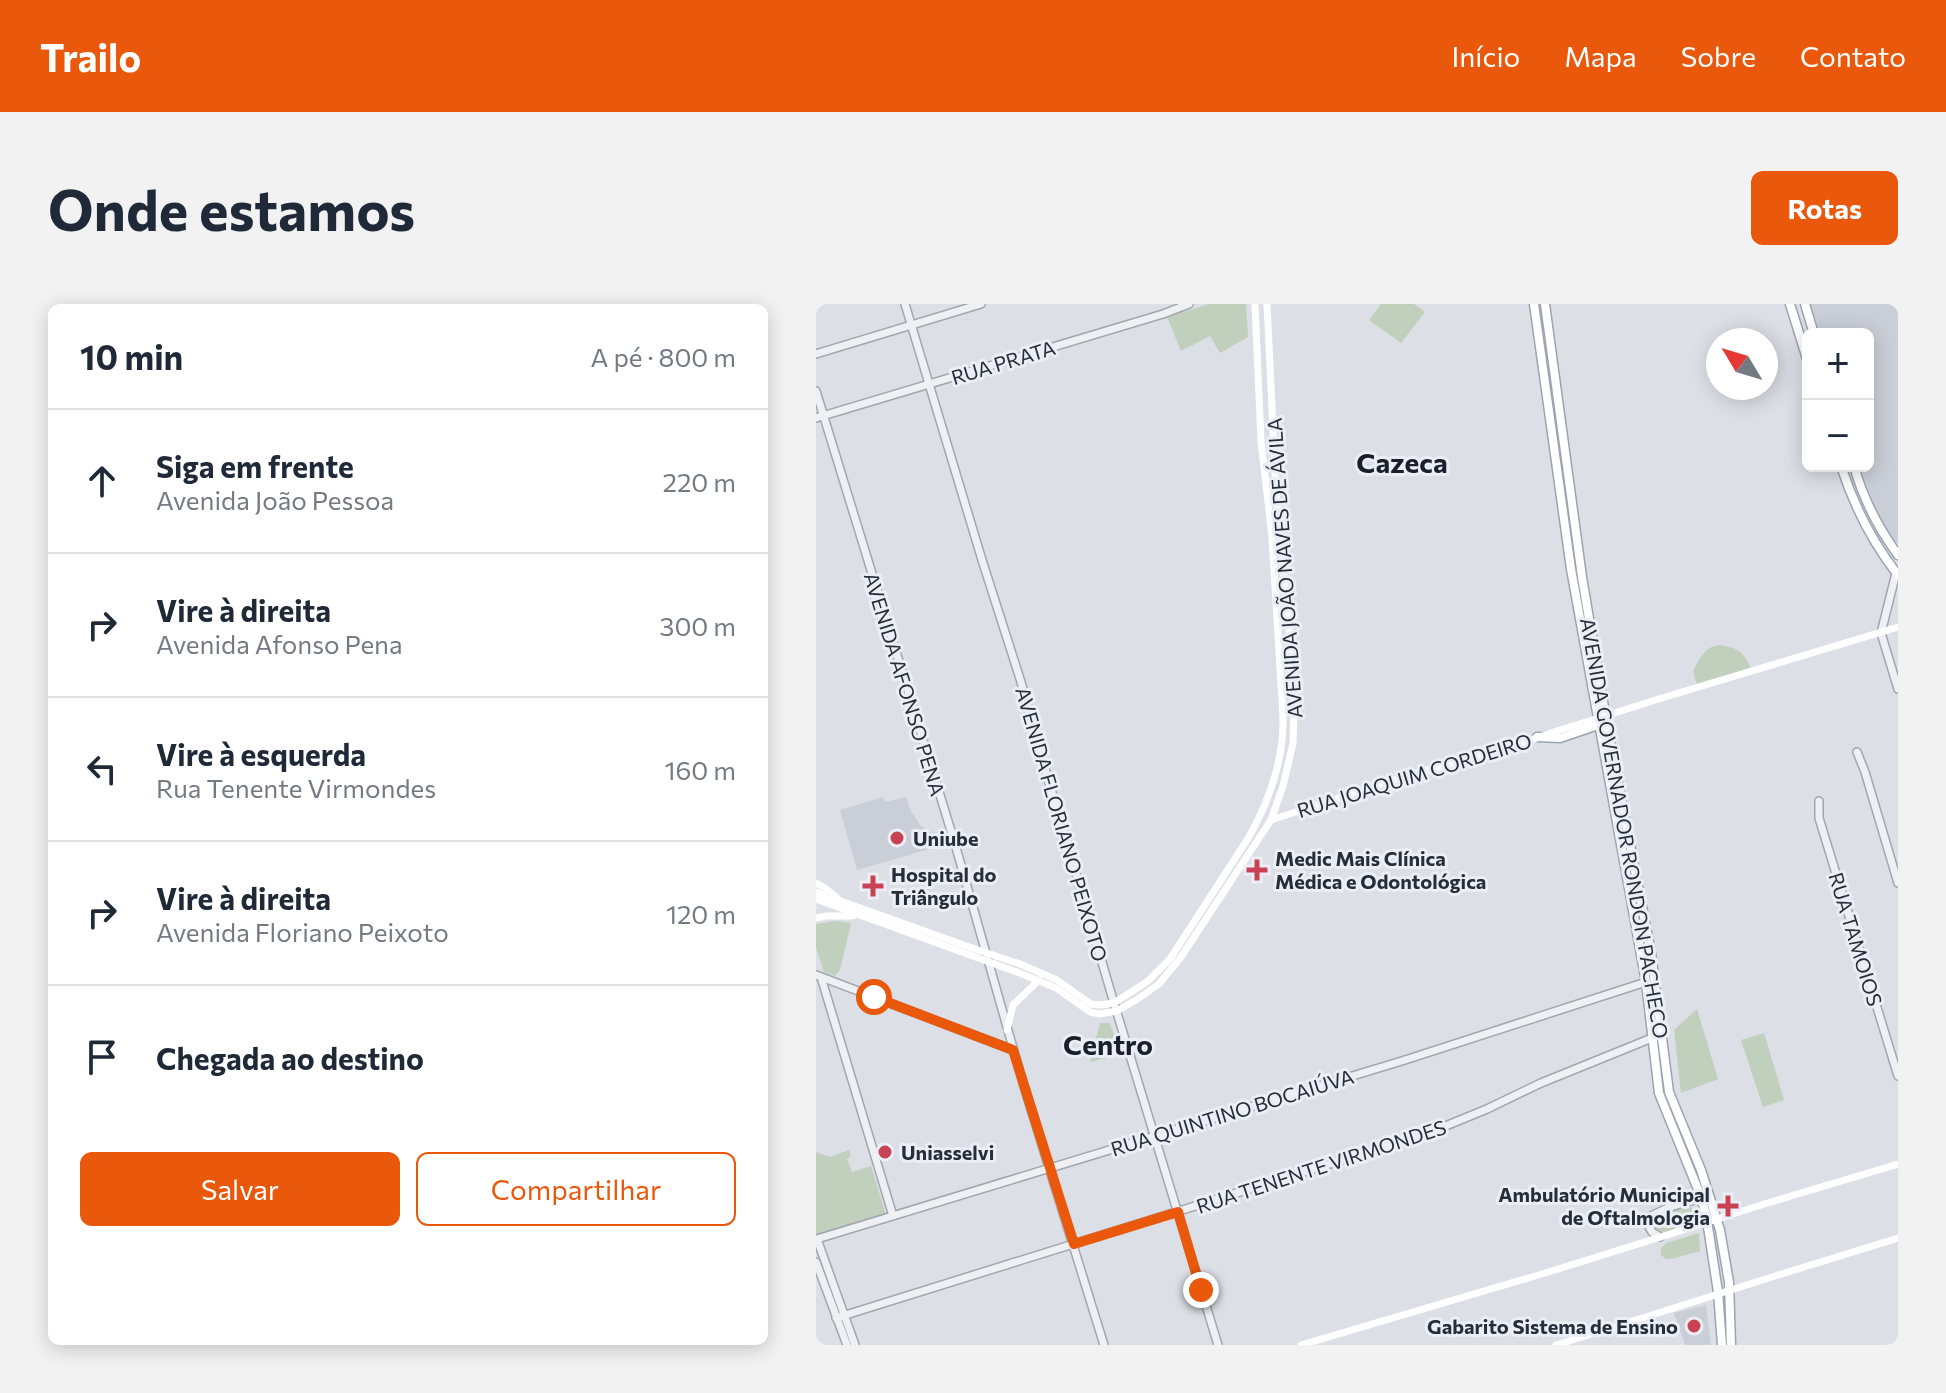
<!DOCTYPE html>
<html lang="pt">
<meta charset="utf-8">
<style>
:root{--surface:#fff;--page:#f2f2f3;--text:#1f2937;--muted:#747a83;--line:#e0e1e3;--accent:#ea580c}
body{margin:0;font-family:Commissioner,sans-serif;background:var(--page);color:var(--text)}
.controls{position:absolute;right:24px;top:24px;display:grid;overflow:hidden;border-radius:12px;box-shadow:0 4px 20px #0003}
.controls button{width:72px;height:72px;display:grid;place-items:center;padding:0;border:0;border-bottom:2px solid var(--line);background:var(--surface);color:var(--text);font:40px sans-serif}
.compass{position:absolute;left:890px;top:24px;width:72px;height:72px;border-radius:50%;background:var(--surface);box-shadow:0 4px 20px #0003;rotate:308deg}
.stop{position:absolute;width:24px;height:24px;margin:-18px;border:6px solid #ea580c;border-radius:50%;background:#fff}
.stop.end{background:#ea580c;border-color:#fff;box-shadow:0 2px 8px #0008}
.list{margin:0;padding:0;list-style:none}
h2{display:flex;justify-content:space-between;align-items:center;height:104px;margin:0;padding:0 32px;font-size:34px}
h2 small{font-size:26px;font-weight:400;color:var(--muted)}
.list li{display:grid;grid-template-columns:52px 1fr auto;gap:24px;align-items:center;box-sizing:border-box;height:144px;padding:0 32px;border-top:2px solid var(--line)}
.list b{display:block;font-size:30px;white-space:nowrap}
.list p{margin:0;font-size:26px;white-space:nowrap;color:var(--muted)}
.list em{font-size:26px;font-style:normal;color:var(--muted)}
.actions{display:flex;gap:16px;padding:24px 32px}
.actions a{flex:1;padding:18px 0;border:2px solid var(--accent);border-radius:12px;text-align:center;font-size:28px;color:var(--accent)}
.actions .main{background:var(--accent);color:#fff}
.icon{flex:none;width:44px;height:44px;fill:none;stroke:currentColor;stroke-width:2;stroke-linecap:round;stroke-linejoin:round}
.map{position:relative;flex:none;width:1082px;height:1041px;overflow:hidden;border-radius:12px}
header{display:flex;align-items:center;gap:48px;box-sizing:border-box;height:112px;padding:0 40px;background:var(--accent);color:#fff}
header strong{font-size:38px}
nav{display:flex;gap:44px;margin-inline-start:auto;font-size:28px}
.intro{display:flex;align-items:center;justify-content:space-between;box-sizing:border-box;height:192px;padding:0 48px}
h1{margin:0;font-size:56px}
.button{padding:20px 36px;border-radius:12px;background:var(--accent);color:#fff;font-size:28px;font-weight:700}
main{display:flex;gap:48px;padding:0 48px}
aside{flex:1;background:var(--surface);border-radius:12px;box-shadow:0 4px 20px #0003}
.map>svg:first-child{display:block}
.built{fill:#caced7}
.green{fill:#c1cfbd}
.lines{fill:none;stroke-linecap:round;stroke-linejoin:round}
.tertiary-casing{stroke:#a2a6af;stroke-width:10}
.primary-casing{stroke:#9ca4b1;stroke-width:11}
.tertiary{stroke:#eef0f4;stroke-width:7}
.secondary{stroke:#fff;stroke-width:7}
.primary{stroke:#fff;stroke-width:8}
.secondary-bridge{stroke:#fff;stroke-width:7}
.route{stroke:#ea580c;stroke-width:10}
.poi-dot{fill:#c94254;stroke:#ebeef4;stroke-width:3}
.labels{text-anchor:middle;dominant-baseline:central;stroke-width:6;stroke-linejoin:round;paint-order:stroke}
.street-label{font-size:20px;fill:#262d3b;stroke:#ebeef4}
.poi-label{font-size:20px;font-weight:bold;fill:#262d3b;stroke:#ebeef4;text-anchor:start}
.district-label{font-size:28px;font-weight:bold;fill:#191f2c;stroke:#ebeef4}
</style>
<header>
<strong>Trailo</strong>
<nav><a>Início</a><a>Mapa</a><a>Sobre</a><a>Contato</a></nav>
</header>
<div class="intro"><h1>Onde estamos</h1><a class="button">Rotas</a></div>
<main>
<aside>
<h2>10 min<small>A pé · 800 m</small></h2>
<ul class="list">
<li><svg class="icon" aria-label="ahead" viewBox="0 0 24 24"><path d="M12 20V5M6 11l6-6 6 6"/></svg><div><b>Siga em frente</b><p>Avenida João Pessoa</p></div><em>220 m</em></li>
<li><svg class="icon" aria-label="right" viewBox="0 0 24 24"><path d="M7 20v-9h11M14 6l5 5-5 5"/></svg><div><b>Vire à direita</b><p>Avenida Afonso Pena</p></div><em>300 m</em></li>
<li><svg class="icon" aria-label="left" viewBox="0 0 24 24"><path d="M17 20v-9H6M10 6l-5 5 5 5"/></svg><div><b>Vire à esquerda</b><p>Rua Tenente Virmondes</p></div><em>160 m</em></li>
<li><svg class="icon" aria-label="right" viewBox="0 0 24 24"><path d="M7 20v-9h11M14 6l5 5-5 5"/></svg><div><b>Vire à direita</b><p>Avenida Floriano Peixoto</p></div><em>120 m</em></li>
<li><svg class="icon" aria-label="arrive" viewBox="0 0 24 24"><path d="M6 21V4h12l-3 4 3 4H6"/></svg><div><b>Chegada ao destino</b></div></li>
</ul>
<div class="actions"><a class="main">Salvar</a><a>Compartilhar</a></div>
</aside>
<div class="map">
<svg width="1082" height="1041" viewBox="0 0 1082 1041">
<rect width="100%" height="100%" fill="#dcdfe6"/>
<g class="built">
<path d="M994 0H1082V239L1077 235 1062 210 1043 162H1052V30H1004Z"/>
<path d="M67 493 69 498 90 493 95 507 104 521 114 528 128 529 131 540 41 566 24 506Z"/>
<path d="M890 1001 895 1041H869L858 1009Z"/>
</g>
<g class="green">
<path d="M393 0H430L432 33 404 49 394 32 365 47 351 13Z"/>
<path d="M565 0H598L609 8 585 39 553 16Z"/>
<path d="M903 341C922 343 927 348 935 364L881 381 877 367C884 355 888 343 903 341Z"/>
<path d="M20 617 35 619 24 666 19 672 8 668 0 644V620Z"/>
<path d="M881 705 902 775 865 789 858 726Z"/>
<path d="M284 719H293L307 750 274 758Z"/>
<path d="M948 729 968 796 947 803 925 736Z"/>
<path d="M33 846 35 852 31 855 36 868 55 862 70 911 0 932V848L14 853Z"/>
<path d="M871 900 879 907V918L847 929 841 927 834 919 836 914Z"/>
<path d="M883 929 884 947 855 955H850L845 951V944L850 939Z"/>
</g>
<g class="lines">
<defs>
<g id="tertiary">
<path d="M89 0 166 256 205 378 222 441 298 699 402 1041"/>
<path d="M0 50 165 0"/>
<path d="M0 87 139 540 209 786 288 1041"/>
<path d="M0 114 347 10 373 0"/>
<path d="M1080 269 1065 329 1082 385"/>
<path d="M1041 448 1049 468 1082 579"/>
<path d="M1003 497V514L1082 772"/>
<path d="M0 671 197 746"/>
<path d="M5 673 77 912"/>
<path d="M844 933 836 928 832 921 835 912 854 903 885 894"/>
<path d="M1 935 589 756 830 678"/>
<path d="M1 935 39 1041"/>
<path d="M0 958 31 1041"/>
<path d="M20 1014 610 830 671 805 725 779 836 734"/>
</g>
<g id="primary">
<path d="M718 0 755 265 830 678 843 789 883 888 890 910 902 988 906 1041"/>
<path d="M729 0 766 273 792 427 835 649 853 788 885 866 904 926 913 978 915 1041"/>
<path d="M974 0 992 58"/>
<path d="M989 0 998 30"/>
<path d="M1025 162C1038 202 1056 238 1082 271"/>
<path d="M1038 162C1047 194 1063 225 1082 251"/>
<path d="M721 433 744 434 782 421"/>
</g>
</defs>
<use href="#tertiary" class="tertiary-casing"/>
<use href="#primary" class="primary-casing"/>
<use href="#tertiary" class="tertiary"/>
<g class="secondary">
<path d="M846 394 1082 323"/>
<path d="M455 516 600 469 686 446 741 427"/>
<path d="M0 579 9 584 21 594"/>
<path d="M0 588 156 644"/>
<path d="M0 595 154 651"/>
<path d="M0 614 10 612H37"/>
<path d="M204 660 241 676 275 700 285 701 298 699 332 677 354 655 433 533C453 497 468 455 467 413L456 233 445 137 439 0"/>
<path d="M201 668 240 684 274 708 284 710 301 707 320 696 343 680 365 653 455 516 467 482 477 439 478 409 477 370 460 187 451 0"/>
<path d="M191 726 197 701 223 676"/>
<path d="M945 901 1082 860"/>
<path d="M959 972 1082 934"/>
<path d="M485 1041 726 970 851 931"/>
<path d="M740 1041 858 1004"/>
</g>
<use href="#primary" class="primary"/>
<g class="secondary-bridge">
<path d="M741 427 846 394"/>
<path d="M156 644 204 660"/>
<path d="M154 651 201 668"/>
<path d="M851 931 945 901"/>
<path d="M858 1004 959 972"/>
</g>
</g>
<g class="lines">
<path class="route" d="M58 693 197 746 258 940 362 908 385 986"/>
</g>
<g class="poi-dot">
<circle cx="81" cy="534" r="8"/>
<path d="M437 554h8v8h8v8h-8v8h-8v-8h-8v-8h8z"/>
<path d="M53 570h8v8h8v8h-8v8h-8v-8h-8v-8h8z"/>
<circle cx="69" cy="848" r="8"/>
<path d="M908 890h8v8h8v8h-8v8h-8v-8h-8v-8h8z"/>
<circle cx="878" cy="1022" r="8"/>
</g>
<g class="labels">
<g class="street-label">
<text transform="translate(187 58) rotate(-17)">RUA PRATA</text>
<text transform="translate(468 264) rotate(-94)">AVENIDA JOÃO NAVES DE ÁVILA</text>
<text transform="translate(89 380) rotate(73)">AVENIDA AFONSO PENA</text>
<text transform="translate(598 471) rotate(-17)">RUA JOAQUIM CORDEIRO</text>
<text transform="translate(246 520) rotate(74)">AVENIDA FLORIANO PEIXOTO</text>
<text transform="translate(809 524) rotate(80)">AVENIDA GOVERNADOR RONDON PACHECO</text>
<text transform="translate(1040 635) rotate(73)">RUA TAMOIOS</text>
<text transform="translate(416 808) rotate(-17)">RUA QUINTINO BOCAIÚVA</text>
<text transform="translate(505 862) rotate(-18)">RUA TENENTE VIRMONDES</text>
</g>
<g class="poi-label">
<text x="97" y="534">Uniube</text>
<text x="459" y="554">Medic Mais Clínica<tspan x="459" dy="23">Médica e Odontológica</tspan></text>
<text x="75" y="570">Hospital do<tspan x="75" dy="23">Triângulo</tspan></text>
<text x="85" y="848">Uniasselvi</text>
<text x="894" y="890" text-anchor="end">Ambulatório Municipal<tspan x="894" dy="23">de Oftalmologia</tspan></text>
<text x="862" y="1022" text-anchor="end">Gabarito Sistema de Ensino</text>
</g>
<g class="district-label">
<text x="586" y="158">Cazeca</text>
<text x="292" y="740">Centro</text>
</g>
</g>
</svg>
<div class="controls">
<button>+</button>
<button>−</button>
</div>
<svg class="compass" viewBox="-18 -18 36 36"><path d="M0-13l5 13h-10z" fill="#e53935"/><path d="M0 13l5-13h-10z" fill="#747a83"/></svg>
<div class="stop" style="left:58px;top:693px"></div>
<div class="stop end" style="left:385px;top:986px"></div>
</div>
</main>
